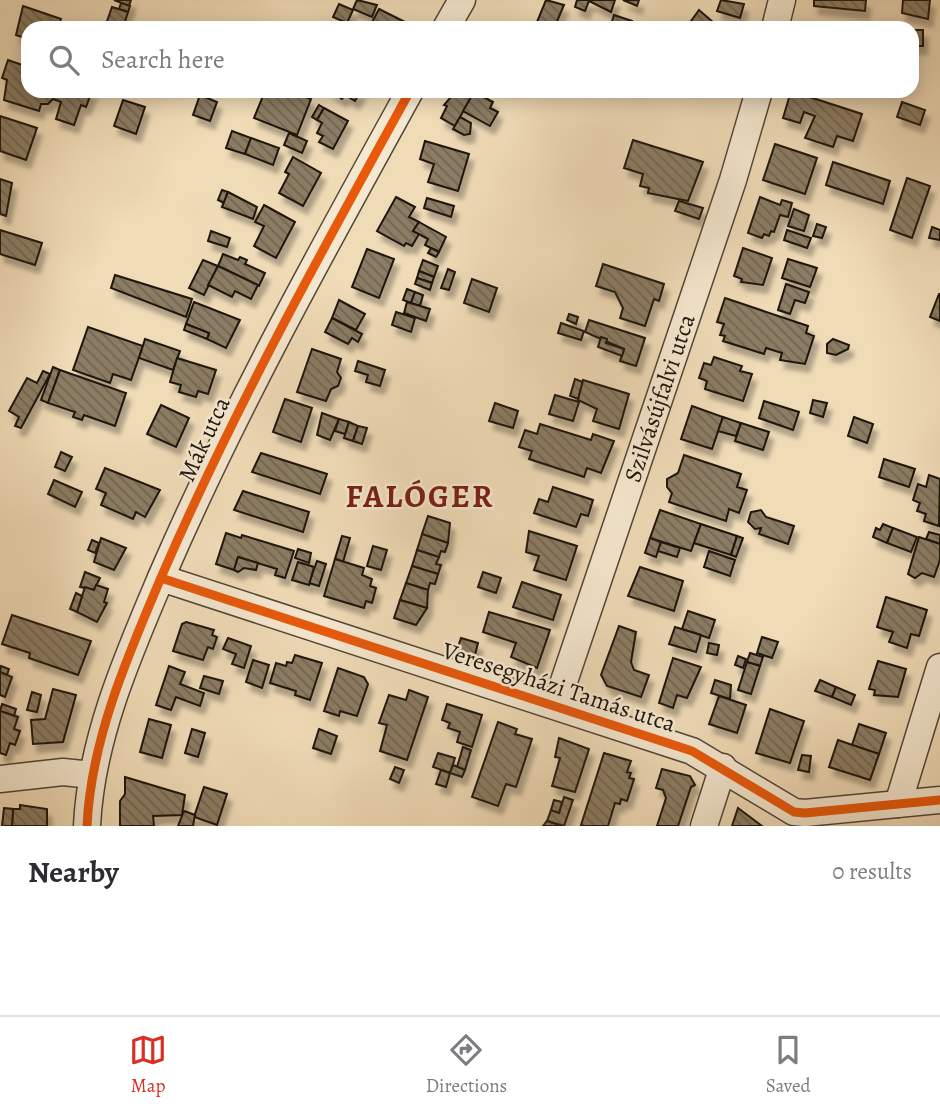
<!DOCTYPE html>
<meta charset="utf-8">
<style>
:root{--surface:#fff;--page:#f7f7f7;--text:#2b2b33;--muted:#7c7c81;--line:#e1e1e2;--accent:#d93025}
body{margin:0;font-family:Alegreya,serif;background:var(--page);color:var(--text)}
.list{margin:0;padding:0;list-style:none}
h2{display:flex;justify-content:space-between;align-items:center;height:91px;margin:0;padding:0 28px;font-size:30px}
h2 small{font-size:23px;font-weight:400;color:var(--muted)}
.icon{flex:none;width:38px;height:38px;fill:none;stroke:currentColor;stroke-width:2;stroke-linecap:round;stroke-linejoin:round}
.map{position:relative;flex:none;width:940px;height:826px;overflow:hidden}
.search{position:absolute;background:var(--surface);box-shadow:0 4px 18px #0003;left:21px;right:21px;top:21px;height:77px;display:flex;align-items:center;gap:18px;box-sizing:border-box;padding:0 24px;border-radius:21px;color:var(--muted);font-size:26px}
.sheet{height:189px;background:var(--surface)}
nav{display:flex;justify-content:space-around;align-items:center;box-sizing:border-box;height:98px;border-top:2px solid var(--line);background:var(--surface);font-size:19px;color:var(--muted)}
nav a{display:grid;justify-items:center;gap:4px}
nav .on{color:var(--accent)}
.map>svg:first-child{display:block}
.building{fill:url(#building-back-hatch);stroke:#1e150b;stroke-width:2;filter:url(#shadow)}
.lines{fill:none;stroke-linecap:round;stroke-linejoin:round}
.minor-casing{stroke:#524636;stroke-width:29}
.minor{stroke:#f5e8d0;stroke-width:26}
.cycleway-casing{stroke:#f5e8d0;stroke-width:13}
.cycleway{stroke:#e8590c;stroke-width:9}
.labels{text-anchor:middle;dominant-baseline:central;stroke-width:5;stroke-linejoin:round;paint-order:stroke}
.street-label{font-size:24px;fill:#1e150b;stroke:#f5e8d0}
.district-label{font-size:32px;font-weight:bold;letter-spacing:2px;fill:#7a1f14;stroke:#f5e8d0}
</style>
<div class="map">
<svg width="940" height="826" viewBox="0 0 940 826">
<defs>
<pattern id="building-back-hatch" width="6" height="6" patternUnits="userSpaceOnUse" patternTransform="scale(1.75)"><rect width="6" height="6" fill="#8b7c64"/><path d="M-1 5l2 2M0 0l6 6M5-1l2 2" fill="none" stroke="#716451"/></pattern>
<filter id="shadow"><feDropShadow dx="4.5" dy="8" stdDeviation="2" flood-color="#0004"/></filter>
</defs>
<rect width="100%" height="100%" fill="#f0dbb7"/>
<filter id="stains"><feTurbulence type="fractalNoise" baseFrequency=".00286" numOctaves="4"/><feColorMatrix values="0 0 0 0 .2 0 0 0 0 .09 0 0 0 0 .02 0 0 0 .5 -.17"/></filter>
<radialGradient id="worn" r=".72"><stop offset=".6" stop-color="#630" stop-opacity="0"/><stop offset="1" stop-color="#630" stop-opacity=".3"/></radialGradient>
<g class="building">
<path d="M114 0H131L129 6Z"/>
<path d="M357 0 377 5 372 17 353 9Z"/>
<path d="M546 0 564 5 555 26 537 22Z"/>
<path d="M577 0H615L611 12 589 1 585 11 575 7Z"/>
<path d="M623 0H639L637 6Z"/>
<path d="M721 0 744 4 740 18 717 11Z"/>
<path d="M814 0H866L865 11 814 6Z"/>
<path d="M903 0H930L928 19 902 13Z"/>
<path d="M121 3 130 6 128 12 119 9Z"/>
<path d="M339 4 353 10 347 23 333 17Z"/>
<path d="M23 6 61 19 58 28H28V39L16 35Z"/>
<path d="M112 7 128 12 123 28 106 24Z"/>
<path d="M379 9 407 23 404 28H369Z"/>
<path d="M699 10 714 23 734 28H686Z"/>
<path d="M614 15 632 21 630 28H610Z"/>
<path d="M68 22 79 25 78 28H66Z"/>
<rect x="912" y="30" width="11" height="16"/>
<path d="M8 60 28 67V91H92L86 107 81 105 74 125 56 119 61 102 53 99 48 104H41L39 111 4 100 7 80 2 78Z"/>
<path d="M265 91H291L311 99 297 135 254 118Z"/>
<path d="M330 91H361L355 101 345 95 342 99Z"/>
<path d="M456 91 473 94 455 126 441 118 447 106 444 105Z"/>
<path d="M791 91 862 114 853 141 837 136 833 147 805 138 815 116 804 112 800 123 783 118Z"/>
<path d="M474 92 493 102 490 108 498 112 490 126 463 111Z"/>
<path d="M200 95 217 102 210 121 193 115Z"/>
<path d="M123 100 145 107 136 134 114 126Z"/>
<path d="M902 102 925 110 920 125 897 117Z"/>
<path d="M319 105 324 108 317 120 312 117Z"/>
<path d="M324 108 348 121 333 149 319 142 323 136 317 133 322 123 317 120Z"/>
<path d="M0 116 37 128 26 160 0 151Z"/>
<path d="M460 117 471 123 470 134 464 135 453 129Z"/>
<path d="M232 131 251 138 245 154 226 148Z"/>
<path d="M289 133 307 141 302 153 284 145Z"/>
<path d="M251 138 279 148 273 165 245 154Z"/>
<path d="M633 140 703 162 688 201 648 193 649 188 640 186 643 174 624 168Z"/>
<path d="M425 141 469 154 458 191 428 182 434 164 420 159Z"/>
<path d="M775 144 817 158 805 194 763 180Z"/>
<path d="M293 157 321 173 303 206 279 193 289 174 285 172Z"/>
<path d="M833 162 890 181 883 204 826 185Z"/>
<path d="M907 178 930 186 912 238 890 230Z"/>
<path d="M0 179 12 183 6 216 0 214Z"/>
<path d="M222 190 228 192 224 203 218 200Z"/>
<path d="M228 192 257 207 253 219 222 207Z"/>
<path d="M396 197 415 207 409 217 419 222 413 231 419 234 412 246 406 243 404 246 377 231Z"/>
<path d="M760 197 780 205 782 200 792 203 788 217 780 215 774 232 771 231 769 236 764 234 762 238 748 233Z"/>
<path d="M427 198 454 206 451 217 424 208Z"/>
<path d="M679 201 703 208 699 219 675 211Z"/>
<path d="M264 205 295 222 276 258 254 246 264 226 255 222Z"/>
<path d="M794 209 809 215 804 231 788 226Z"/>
<path d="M419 222 446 237 439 252 425 245 428 239 413 231Z"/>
<path d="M817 224 826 227 822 238 813 236Z"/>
<path d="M932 227 940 230V240L929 238Z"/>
<path d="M0 230 42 243 35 265 0 254Z"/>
<path d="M787 230 811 238 807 248 784 240Z"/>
<path d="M211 231 230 238 227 247 208 241Z"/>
<path d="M431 248 439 252 436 257 428 253Z"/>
<path d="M743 248 772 258 763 285 741 282 742 279 734 276Z"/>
<path d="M367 249 394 259 379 298 352 287Z"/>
<path d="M223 254 238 260 240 257 247 260 245 264 265 273 259 286 218 266Z"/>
<path d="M788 259 817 268 810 287 782 278Z"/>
<path d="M203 260 218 266 204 295 189 288Z"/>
<path d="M423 260 438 266 434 277 419 271Z"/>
<path d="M603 264 664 284 659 301 654 299 645 326 620 318 623 308 615 292 596 286Z"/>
<path d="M218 266 258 285 251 299 235 291 232 297 208 285Z"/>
<path d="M448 269 455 272 449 290 441 288Z"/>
<path d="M419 271 434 277 432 283 417 278Z"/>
<path d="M115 275 192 299 186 317 111 288Z"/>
<path d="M417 278 432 283 430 290 415 284Z"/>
<path d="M472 279 497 288 489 312 464 303Z"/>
<path d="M786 284 809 292 805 303 795 300 790 314 778 310Z"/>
<path d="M407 289 415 292 411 303 403 300Z"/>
<path d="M415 292 423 295 420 306 411 303Z"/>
<path d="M939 294H940V321L930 317Z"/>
<path d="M725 298 808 326 806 333 814 336 805 364 780 360 782 353 766 348 764 354 723 341 725 336 720 335 724 324 717 322Z"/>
<path d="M339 300 365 314 356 330 332 318Z"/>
<path d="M194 302 240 320 226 348 207 339 209 333 186 324Z"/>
<path d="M407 302 430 309 426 321 404 313Z"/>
<path d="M396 312 415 318 411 332 392 325Z"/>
<path d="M569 314 578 317 576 324 567 320Z"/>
<path d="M332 318 362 334 358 342 352 338 348 344 325 332Z"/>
<path d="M589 320 645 338 636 366 620 361 624 349 585 332Z"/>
<path d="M561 323 584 331 581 340 558 333Z"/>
<path d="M186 324 209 333 207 339 184 330Z"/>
<path d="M88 327 143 346 131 380 113 374 110 383 73 370Z"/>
<path d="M601 337 607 339 606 343 624 349 622 356 598 347Z"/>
<path d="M145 339 180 351 173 370 139 358Z"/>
<path d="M833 339 849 345 848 349 836 355 827 353V344Z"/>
<path d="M312 349 341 359 337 372 341 378 338 386 331 389 326 401 297 392Z"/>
<path d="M714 357 742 366 740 371 752 374 743 401 705 389 707 381 699 378 704 363 711 365Z"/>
<path d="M177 358 216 370 208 394 198 391 196 397 179 392 181 385 170 382Z"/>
<path d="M358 361 385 370 380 386 366 382 368 375 355 371Z"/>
<path d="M53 367 60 370 48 403 41 400Z"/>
<path d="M60 370 126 393 115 426 84 415 82 420 73 417 75 412 48 403Z"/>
<path d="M43 371 50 374 21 428 15 426 19 417 9 411 27 378 37 383Z"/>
<path d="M575 379 583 382 578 399 570 396Z"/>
<path d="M583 380 629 394 619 429 593 421 597 409 578 400Z"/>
<path d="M555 395 579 402 573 421 549 414Z"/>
<path d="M285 399 312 408 301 442 273 432Z"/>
<path d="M813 400 827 403 823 417 810 413Z"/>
<path d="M764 401 799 412 793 430 759 418Z"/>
<path d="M495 403 518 411 513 428 489 421Z"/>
<path d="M161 405 189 418 176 447 147 434Z"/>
<path d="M692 406 723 417 712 449 681 439Z"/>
<path d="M322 413 339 419 330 440 317 435Z"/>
<path d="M723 417 741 423 736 436 718 431Z"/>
<path d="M854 417 873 424 867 443 848 436Z"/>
<path d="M339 419 349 422 345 434 335 431Z"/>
<path d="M349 422 358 426 353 441 344 438Z"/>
<path d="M741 423 769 432 763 450 735 441Z"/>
<path d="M540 424 591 440 593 434 614 441 601 473 587 468 584 477 529 459 532 451 519 447 525 430 537 434Z"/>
<path d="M358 426 367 428 362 444 353 441Z"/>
<path d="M61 452 72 457 65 471 55 467Z"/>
<path d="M261 453 327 474 320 494 252 472Z"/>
<path d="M684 455 741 474 737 487 747 490 739 513 729 509 726 521 669 502 672 493 667 487V479L678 473Z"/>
<path d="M884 459 915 469 909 487 879 477Z"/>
<path d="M105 468 160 490 145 517 136 512 133 519 101 505 106 493 96 489Z"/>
<path d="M929 475 940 479 939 526 924 521 926 514 917 511 920 503 913 500 918 484 926 487Z"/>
<path d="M54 480 82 492 75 507 48 494Z"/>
<path d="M553 487 593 500 588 516 581 514 576 527 534 513 539 499 548 502Z"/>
<path d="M243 491 309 512 303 532 234 510Z"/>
<path d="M660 510 701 524 691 551 650 538Z"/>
<path d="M761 510 766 517 794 526 788 544 759 534 761 528 755 529 748 522 751 512Z"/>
<path d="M428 516 450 523 448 543 422 534Z"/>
<path d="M701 524 737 536 731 555 694 543Z"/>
<path d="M883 524 893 528 887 543 873 537 876 528 880 530Z"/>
<path d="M893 528 917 537 911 552 887 543Z"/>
<path d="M529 531 577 546 566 580 534 570 539 556 526 552Z"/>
<path d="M929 532 940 535V544L926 539Z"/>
<path d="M226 533 241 538 242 535 294 551 285 578 275 575 277 569 238 557 234 570 216 564Z"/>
<path d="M422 534 448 543 445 552 441 551 439 557 417 550Z"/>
<path d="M342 536 350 538 343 562 335 559Z"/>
<path d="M737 536 743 538 736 557 731 555Z"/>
<path d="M919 537 940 544V560L934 577 922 573 915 578 908 574Z"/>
<path d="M101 538 126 548 114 570 94 562Z"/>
<path d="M650 538 661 542 656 557 645 553Z"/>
<path d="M92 540 99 543 95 553 88 550Z"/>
<path d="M661 542 680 548 677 557 658 551Z"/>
<path d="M373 546 387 550 381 570 367 566Z"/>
<path d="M298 549 311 553 309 563 295 558Z"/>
<path d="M417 550 439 557 436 564 441 565 438 574 412 566Z"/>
<path d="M709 551 735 560 730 576 704 567Z"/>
<path d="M238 557 258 563 256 570 244 568 238 572 234 570Z"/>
<path d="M335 559 364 568 362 575 372 579 370 586 376 588 372 603 366 601 364 608 324 596Z"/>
<path d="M317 561 326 564 319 586 309 583Z"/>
<path d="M298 562 314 567 309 585 292 580Z"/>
<path d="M412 566 438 574 435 584 430 583 428 590 406 583Z"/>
<path d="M640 567 683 581 674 611 628 596Z"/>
<path d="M85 572 100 578 94 590 80 587Z"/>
<path d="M483 572 501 578 496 593 478 587Z"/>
<path d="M522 582 561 595 553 620 513 607Z"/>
<path d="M406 583 428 590 427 608 400 600Z"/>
<path d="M96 585 108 589 104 602 107 603 97 622 77 612 85 587 94 590Z"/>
<path d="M76 593 82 596 77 612 70 609Z"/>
<path d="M886 597 927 610 919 636 911 634 907 648 889 642 893 632 877 627Z"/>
<path d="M400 600 427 608 416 625 394 618Z"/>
<path d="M688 611 715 620 709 638 682 629Z"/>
<path d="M489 612 550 630 537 668 511 657 516 643 483 632Z"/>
<path d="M12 615 91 641 78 675 29 658 30 653 2 644Z"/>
<path d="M186 622 214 630 212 635 217 637 213 649 208 647 203 660 173 651 182 624Z"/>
<path d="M619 626 636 632 631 662 634 670 649 675 641 697 607 686 601 675Z"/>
<path d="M675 627 701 635 696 652 669 644Z"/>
<path d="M762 637 778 642 772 658 757 653Z"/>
<path d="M228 638 251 646 244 668 232 664 236 654 223 649Z"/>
<path d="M461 638 478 643 474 659 456 653Z"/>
<path d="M709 643 719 645 717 655 707 653Z"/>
<path d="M750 653 763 657 760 666 747 662Z"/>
<path d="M295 655 322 663 310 700 295 695 296 691 270 683 276 663 286 666 287 662 292 663Z"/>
<path d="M738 656 746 659 743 668 735 665Z"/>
<path d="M673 658 701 667 687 698 677 695 673 708 659 703Z"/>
<path d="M253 660 269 665 262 688 246 682Z"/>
<path d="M878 661 906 669 898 697 874 695 875 690 869 689Z"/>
<path d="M747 662 760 666 751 694 738 690Z"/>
<path d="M1 666 9 669 7 675 0 672Z"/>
<path d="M169 666 185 672 180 684 204 693 200 706 176 697 171 710 156 705Z"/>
<path d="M338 668 364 677 368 684 357 716 340 711 339 716 324 711Z"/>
<path d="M0 672 12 677 5 697 0 695Z"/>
<path d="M204 676 223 681 219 694 200 688Z"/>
<path d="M715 680 731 685 730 699 711 693Z"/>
<path d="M820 680 836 687 832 697 815 691Z"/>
<path d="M836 687 855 695 851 705 832 697Z"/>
<path d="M53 689 76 695 63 742 33 744 31 720 45 719Z"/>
<path d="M409 690 428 697 407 760 380 751 387 725 379 723 389 695 406 700Z"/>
<path d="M32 692 41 695 37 712 27 710Z"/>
<path d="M719 696 746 705 737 733 709 724Z"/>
<path d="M2 704 16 709 14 716 0 711Z"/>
<path d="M447 704 482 715 472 747 457 742 460 732 448 728 450 723 442 720Z"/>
<path d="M770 709 804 721 790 763 756 753Z"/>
<path d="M0 711 18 717 14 729 20 731 15 745 10 743 6 755 0 753Z"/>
<path d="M149 719 171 725 162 758 140 752Z"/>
<path d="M498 722 517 729 515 734 532 739 516 787 506 784 498 806 472 797Z"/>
<path d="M859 724 886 733 879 754 852 745Z"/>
<path d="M192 729 205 733 198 757 185 753Z"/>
<path d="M319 729 337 736 331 754 313 748Z"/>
<path d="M559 738 589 749 575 792 552 786 560 758 555 757Z"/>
<path d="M838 740 879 754 870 780 829 767Z"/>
<path d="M463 747 471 750 465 770 457 767Z"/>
<path d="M438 753 455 758 450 773 433 767Z"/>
<path d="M604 753 631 761 627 772 631 773 629 778 634 779 627 801 621 799 620 804 615 803 608 826H584L581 825Z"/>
<path d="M802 755 811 756 809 772 798 770Z"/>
<path d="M453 765 465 770 462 777 450 773Z"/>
<path d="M395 767 404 770 399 783 390 779Z"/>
<path d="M662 769 690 776 695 785 691 787 678 826H657L666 798 663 790 656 788Z"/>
<path d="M441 770 450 773 446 787 436 784Z"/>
<path d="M125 777 185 795 182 815 153 816 154 826H120V801L125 794Z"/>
<path d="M204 787 227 794 217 825 194 817Z"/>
<path d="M564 797 573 800 564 826 547 821 551 810 559 813Z"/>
<path d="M554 800 562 802 559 813 551 810Z"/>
<path d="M20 805 47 809V826H12L13 809H20Z"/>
<path d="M4 808 13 809 12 826H2Z"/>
<path d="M738 808 762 826H732Z"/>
<path d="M184 811 195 815 193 826H178Z"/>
<path d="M547 821 562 826H543Z"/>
</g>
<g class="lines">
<defs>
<g id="minor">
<path d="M446 28 462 0"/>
<path d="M775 28 782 0"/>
<path d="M161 578 692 751 794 812 805 813 940 800"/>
<path id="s1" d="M556 705 733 180 759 91"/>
<path d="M0 779 63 772 92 775"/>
<path d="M898 804 940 667"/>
<path d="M87 826C91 738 129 653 163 573 235 407 323 249 410 91"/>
<path d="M704 826 723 767"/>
</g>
</defs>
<use href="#minor" class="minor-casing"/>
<use href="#minor" class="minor"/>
<defs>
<g id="cycleway">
<path d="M161 578 692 751 794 812 805 813 940 800"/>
<path d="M87 826C91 738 129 653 163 573 235 407 323 249 410 91"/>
</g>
</defs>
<use href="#cycleway" class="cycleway-casing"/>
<use href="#cycleway" class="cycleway"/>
</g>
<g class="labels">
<g class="street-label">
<text stroke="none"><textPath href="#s1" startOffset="324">Szilvásújfalvi utca</textPath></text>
<text transform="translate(204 439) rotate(-65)">Mák utca</text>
<text transform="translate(559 687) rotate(18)">Veresegyházi Tamás utca</text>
</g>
<g class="district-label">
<text x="420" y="496">FALÓGER</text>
</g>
</g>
<rect width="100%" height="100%" filter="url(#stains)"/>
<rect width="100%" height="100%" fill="url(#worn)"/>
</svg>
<div class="search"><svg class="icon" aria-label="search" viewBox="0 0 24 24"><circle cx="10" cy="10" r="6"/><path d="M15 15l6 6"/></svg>Search here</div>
</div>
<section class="sheet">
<h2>Nearby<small>0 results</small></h2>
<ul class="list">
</ul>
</section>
<nav>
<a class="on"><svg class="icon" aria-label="map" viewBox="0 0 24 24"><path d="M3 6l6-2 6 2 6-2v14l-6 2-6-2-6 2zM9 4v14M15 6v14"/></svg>Map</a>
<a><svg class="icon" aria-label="directions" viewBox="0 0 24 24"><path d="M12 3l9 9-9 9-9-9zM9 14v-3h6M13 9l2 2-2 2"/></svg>Directions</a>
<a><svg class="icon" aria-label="saved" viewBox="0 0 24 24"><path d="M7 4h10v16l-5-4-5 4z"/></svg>Saved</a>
</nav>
